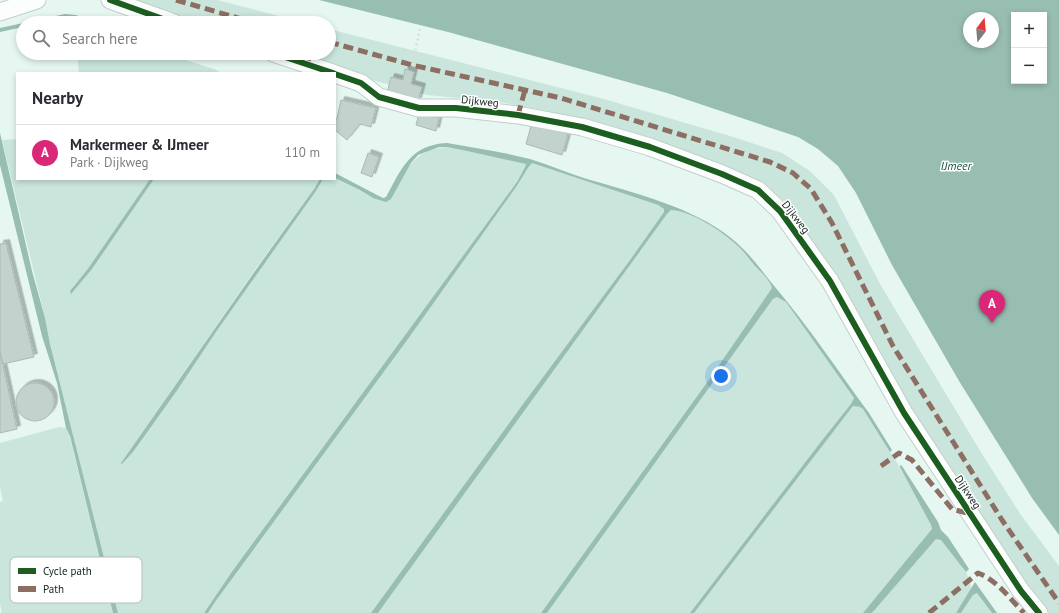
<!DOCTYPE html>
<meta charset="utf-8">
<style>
:root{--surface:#fff;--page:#f7f7f7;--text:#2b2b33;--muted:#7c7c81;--line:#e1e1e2;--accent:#db2777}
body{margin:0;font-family:"PT Sans",sans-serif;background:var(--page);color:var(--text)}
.controls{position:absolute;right:12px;top:12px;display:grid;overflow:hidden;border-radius:0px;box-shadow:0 2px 6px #0003}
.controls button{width:36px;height:36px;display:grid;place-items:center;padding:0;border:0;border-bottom:1px solid var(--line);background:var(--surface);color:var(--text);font:20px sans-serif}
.compass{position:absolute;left:963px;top:12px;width:36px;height:36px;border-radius:50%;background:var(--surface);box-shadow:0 2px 6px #0003;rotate:16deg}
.you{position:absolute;left:721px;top:376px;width:14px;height:14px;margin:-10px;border:3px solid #fff;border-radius:50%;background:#1a73e8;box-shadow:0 0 0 6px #1a73e833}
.badge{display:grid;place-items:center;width:26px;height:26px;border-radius:50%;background:var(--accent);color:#fff;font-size:13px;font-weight:700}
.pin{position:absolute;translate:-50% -33px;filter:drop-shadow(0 1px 2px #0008)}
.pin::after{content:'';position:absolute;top:21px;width:14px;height:12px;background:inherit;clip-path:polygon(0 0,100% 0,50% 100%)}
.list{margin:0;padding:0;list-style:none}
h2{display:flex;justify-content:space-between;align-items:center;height:52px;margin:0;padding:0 16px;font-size:17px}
h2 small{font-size:13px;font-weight:400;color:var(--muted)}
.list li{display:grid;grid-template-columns:26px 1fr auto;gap:12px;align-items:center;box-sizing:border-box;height:56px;padding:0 16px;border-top:1px solid var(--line)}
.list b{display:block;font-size:15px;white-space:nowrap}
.list p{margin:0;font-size:13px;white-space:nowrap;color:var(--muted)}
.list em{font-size:13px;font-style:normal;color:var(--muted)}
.icon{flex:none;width:22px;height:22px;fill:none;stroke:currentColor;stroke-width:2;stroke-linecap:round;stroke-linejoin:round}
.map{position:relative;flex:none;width:1059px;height:613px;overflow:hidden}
.search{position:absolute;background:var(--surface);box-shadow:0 2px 6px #0003;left:16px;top:16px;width:320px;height:44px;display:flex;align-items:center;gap:10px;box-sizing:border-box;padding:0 14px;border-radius:22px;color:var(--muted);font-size:15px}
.panel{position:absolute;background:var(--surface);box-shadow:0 2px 6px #0003;left:16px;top:72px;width:320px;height:108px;border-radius:0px}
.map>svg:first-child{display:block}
.green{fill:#cae5dc}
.water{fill:#98bdb1;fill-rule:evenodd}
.building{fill:#c2d2cd;stroke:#abb9b4;filter:url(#shadow)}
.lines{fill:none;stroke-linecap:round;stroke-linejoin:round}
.street-casing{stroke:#c0cfc9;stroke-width:19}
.path{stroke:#d8dedc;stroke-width:2.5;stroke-dasharray:2 3;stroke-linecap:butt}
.street{stroke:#fbfefd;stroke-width:17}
.quiet{stroke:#8d6e63;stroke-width:5;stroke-dasharray:10 5;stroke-linecap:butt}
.cycleway-casing{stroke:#fff;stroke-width:8}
.cycleway{stroke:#1b5e20;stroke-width:6}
.labels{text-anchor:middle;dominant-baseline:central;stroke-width:3;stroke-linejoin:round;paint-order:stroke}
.street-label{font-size:11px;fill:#14231e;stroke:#fff}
.water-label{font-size:12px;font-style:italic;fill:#155243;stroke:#fff}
.key{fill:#fff;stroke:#b8bdbc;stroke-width:1}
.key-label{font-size:11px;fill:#14231e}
</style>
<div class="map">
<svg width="1059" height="613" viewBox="0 0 1059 613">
<defs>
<filter id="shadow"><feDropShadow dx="3.5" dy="-3.5" stdDeviation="0" flood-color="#0004"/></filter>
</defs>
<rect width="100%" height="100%" fill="#e6f7f1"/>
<g class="green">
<path d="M130 0H217L306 23H194Z"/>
<path d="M329 29 604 99 730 136 782 153 810 171 834 195 880 284 982 454 1021 515 1059 566V613H1046L1020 578 914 417 807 236 785 202 759 182 614 130 548 111 499 102 427 95 376 81 285 53H329Z"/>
<path d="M77 53H163L217 70 220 73H79Z"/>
<path d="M17 139V179H150L87 270 70 291 92 269 154 179H320L314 189 261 261 121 463V465L133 452 176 392 216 332 316 191 323 179H335V178L360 190 373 198 391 199C406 172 412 149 447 147L526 163 525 167 517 182 231 573 204 613H118L50 344 45 318 2 140Z"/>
<path d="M532 163 658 205 664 209V212L630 260 523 404 371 613H208L215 602 408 339Z"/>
<path d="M671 210C693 211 726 234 741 249 746 254 750 260 755 266 761 273 769 279 772 288L708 381 541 613H378L667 214Z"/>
<path d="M777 297 786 302 852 395 854 398 852 404 690 613H547L773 299Z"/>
<path d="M853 406 860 407 863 409 875 427 907 479 931 525 932 529 931 532 863 613H694Z"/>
<path d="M59 427 66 428 69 434 113 613H2L0 604V502L3 501 0 487V443Z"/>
<path d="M938 538 941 540C950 551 972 574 971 588 970 595 960 607 956 613H872L936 539Z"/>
<path d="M977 593 992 613H961L973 595Z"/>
</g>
<g class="water">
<path d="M319 0H1059V535L1032 498 959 381 892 265 856 193 838 166 818 149 798 137 667 93 448 32ZM1014 15H1044V81H1014ZM969 18H993V42H969Z"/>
<path d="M65 14 76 15 94 23H80L73 20 62 19 43 23H23V27L0 32V28Z"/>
<path d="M0 133 32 271 45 318 50 344 118 613H113L70 436 66 428 57 383 42 336 0 165Z"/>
<path d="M447 143C475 148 503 152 530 159 549 165 568 173 587 179 632 192 695 208 731 238 749 252 761 270 775 287 809 327 838 371 869 413L892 450 890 452 863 409 860 407 853 406 694 613H690L820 443 851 404 854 398 786 302 777 297 773 299 547 613H541L708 381 772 288C769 279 761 272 755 266 750 260 746 254 741 249 726 234 693 211 671 210L667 214 378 613H371L523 404 630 260 664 212V209L658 205 532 163 528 168 516 187 408 339 215 602 208 613H204L231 573 517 182 525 167 526 164 467 151 447 147H439L418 155 411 163 391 199 386 202 373 198 360 190 335 178V173L377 195 383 198 386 197C402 168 410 145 447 143Z"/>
<path d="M150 179H154L92 269 71 294 70 291 87 270Z"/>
<path d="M320 179H323L316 191 216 332 176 392 133 452 121 465V463L262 261 314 189Z"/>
<path d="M900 465 902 466 938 522 941 530 948 537 969 569 966 572 941 540 936 539 872 613H863L932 529 931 525 900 467Z"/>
<path d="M975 582 997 613H992L977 593 973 595 961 613H956Z"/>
</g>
<g class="building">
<path d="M405 69 414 72 411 84 422 87 418 101 387 93 391 77 403 80Z"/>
<path d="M341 100 376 108 371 127 360 124 347 140 335 130V121L337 118Z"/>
<path d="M419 113 439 118 436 131 416 125Z"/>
<path d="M532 122 568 134 562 155 526 144Z"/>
<path d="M368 153 379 157 372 177 361 173Z"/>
<path d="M6 243 34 357 3 364 0 352V244Z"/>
<path d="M0 352 17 429 0 433Z"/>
<circle cx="35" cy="402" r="19"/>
</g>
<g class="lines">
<defs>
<g id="street">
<path d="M110 0 174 23"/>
<path d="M0 12 37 0"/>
<path d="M273 53 333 73"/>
<path d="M335 74 361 83 379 97 419 108H456L518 115 582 127 650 147 722 174 758 190 780 211 830 281 904 413 1021 591 1039 613"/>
</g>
</defs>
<use href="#street" class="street-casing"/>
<path class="path" d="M412 65 420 29"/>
<use href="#street" class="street"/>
<g class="quiet">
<path d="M176 0 255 23"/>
<path d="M329 42 412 65 561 98 770 162 793 173 811 189 832 223 893 346 1002 520 1059 603"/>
<path d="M307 64 311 53"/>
<path d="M518 115 525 90"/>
<path d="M881 466 899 453 912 460 952 509 971 514"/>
<path d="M929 613 978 573C997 580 1010 599 1024 613"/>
</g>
<defs>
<g id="cycleway">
<path d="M110 0 174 23"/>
<path d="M273 53 333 73"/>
<path d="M335 74 361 83 379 97 419 108H456L518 115 582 127 650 147 722 174 758 190 780 211 830 281 904 413 1021 591 1039 613"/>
</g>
</defs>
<use href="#cycleway" class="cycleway-casing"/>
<use href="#cycleway" class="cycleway"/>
</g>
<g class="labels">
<g class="street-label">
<text transform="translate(480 101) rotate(6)">Dijkweg</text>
<text transform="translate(796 217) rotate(52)">Dijkweg</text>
<text transform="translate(968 492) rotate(56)">Dijkweg</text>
</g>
<g class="water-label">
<text x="956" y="165">IJmeer</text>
</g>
</g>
<rect x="10" y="557" width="132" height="46" rx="6" class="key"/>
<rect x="18" y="568" width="18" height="6" fill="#1b5e20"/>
<rect x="18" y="586" width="18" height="6" fill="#8d6e63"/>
<g class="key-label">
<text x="43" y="575">Cycle path</text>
<text x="43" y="593">Path</text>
</g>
</svg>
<div class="controls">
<button>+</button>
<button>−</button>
</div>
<svg class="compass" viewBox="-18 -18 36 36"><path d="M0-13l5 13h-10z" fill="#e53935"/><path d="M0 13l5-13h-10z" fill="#7c7c81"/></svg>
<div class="you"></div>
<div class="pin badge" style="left:992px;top:323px">A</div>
<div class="search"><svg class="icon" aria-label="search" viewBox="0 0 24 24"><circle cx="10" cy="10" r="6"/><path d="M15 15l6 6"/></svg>Search here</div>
<section class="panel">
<h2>Nearby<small></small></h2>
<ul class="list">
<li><span class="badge">A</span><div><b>Markermeer &amp; IJmeer</b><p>Park · Dijkweg</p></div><em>110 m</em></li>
</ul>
</section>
</div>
